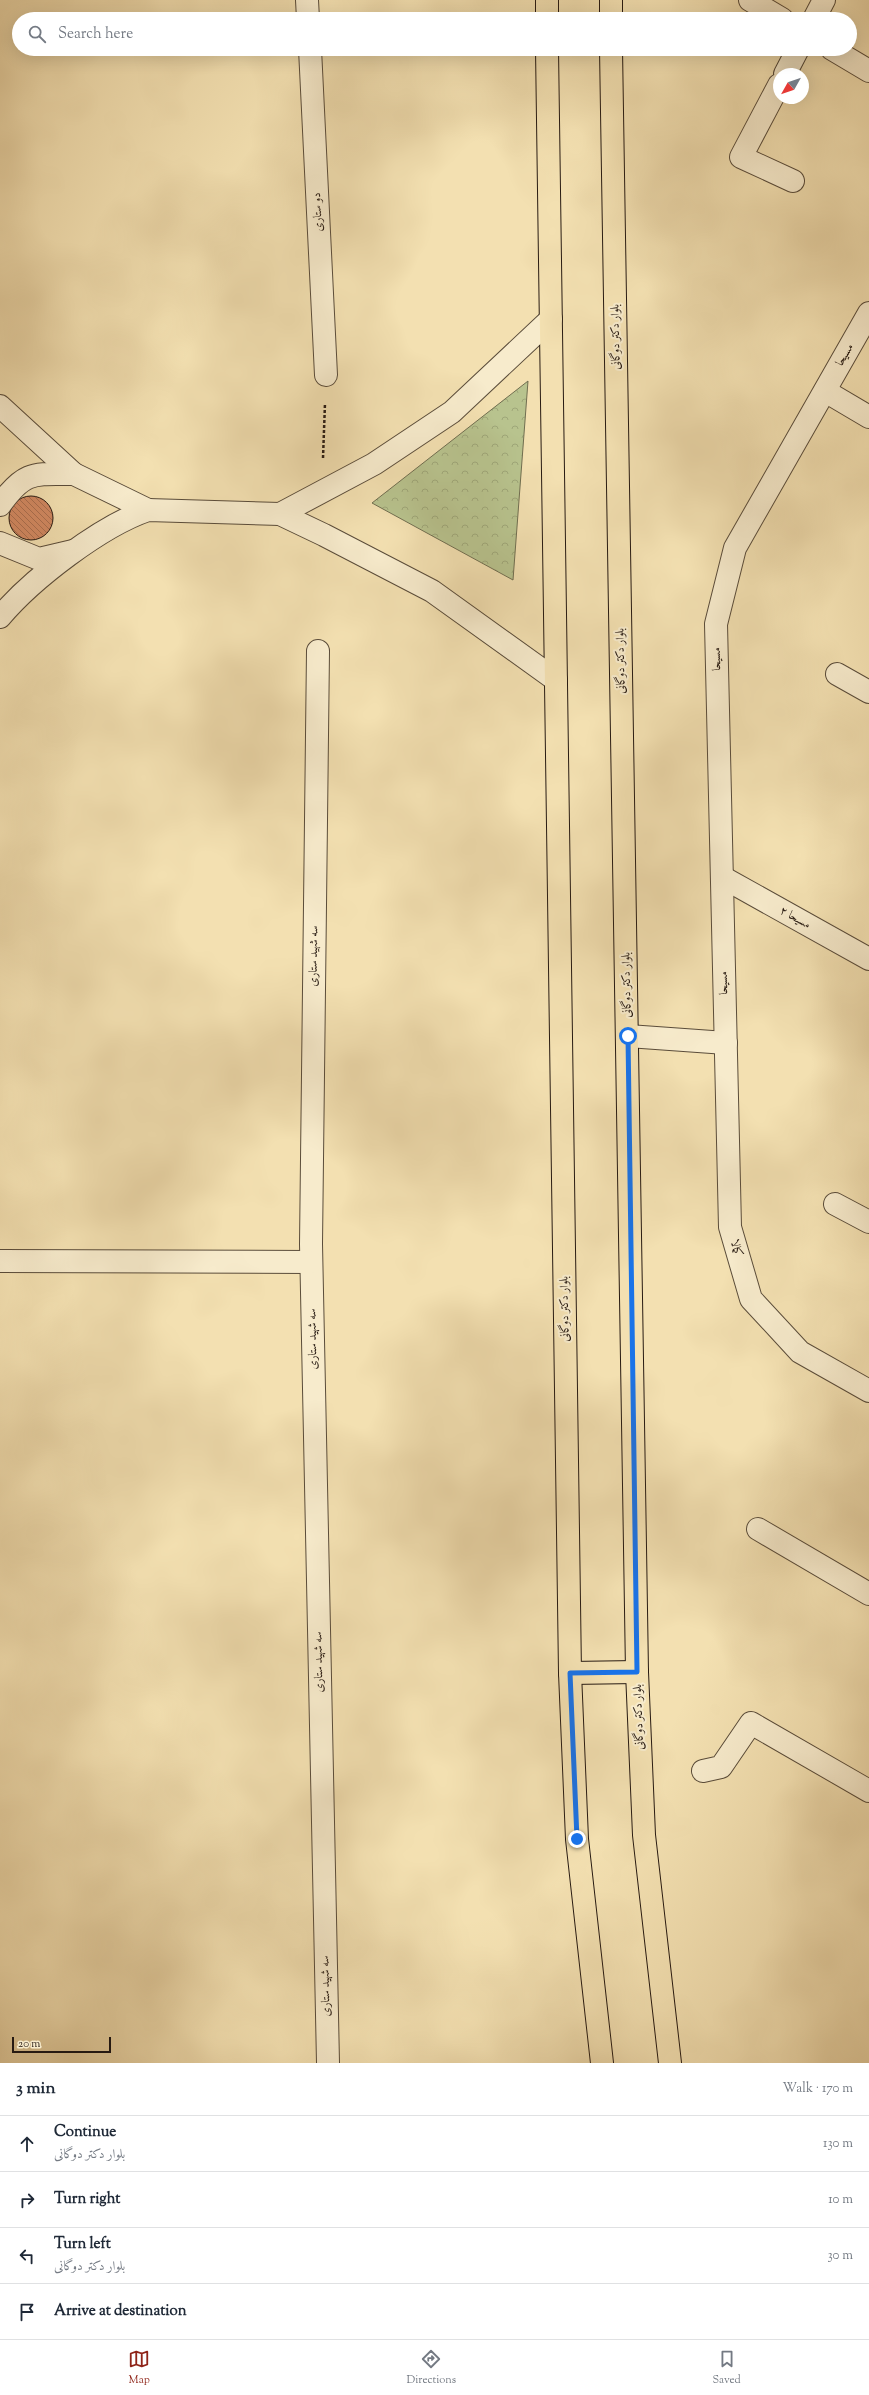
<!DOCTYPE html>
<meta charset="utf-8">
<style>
:root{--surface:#fff;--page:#f6f6f7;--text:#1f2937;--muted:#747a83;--line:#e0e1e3;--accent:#8f2418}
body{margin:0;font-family:"Sorts Mill Goudy",Amiri,serif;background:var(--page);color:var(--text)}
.compass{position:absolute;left:773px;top:68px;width:36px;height:36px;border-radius:50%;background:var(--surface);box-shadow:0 4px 16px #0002;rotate:230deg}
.scale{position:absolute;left:12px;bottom:10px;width:99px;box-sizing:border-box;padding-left:4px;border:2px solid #271a12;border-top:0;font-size:11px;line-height:14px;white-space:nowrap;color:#271a12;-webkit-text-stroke:3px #f7ebcc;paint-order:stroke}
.stop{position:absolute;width:12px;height:12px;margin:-9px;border:3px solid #1a73e8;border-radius:50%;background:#fff}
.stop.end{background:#1a73e8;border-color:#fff;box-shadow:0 1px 4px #0008}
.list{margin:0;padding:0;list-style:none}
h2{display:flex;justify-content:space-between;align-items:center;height:52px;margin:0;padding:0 16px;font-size:17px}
h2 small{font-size:13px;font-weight:400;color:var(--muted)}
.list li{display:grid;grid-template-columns:26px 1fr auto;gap:12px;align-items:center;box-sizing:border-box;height:56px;padding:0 16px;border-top:1px solid var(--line)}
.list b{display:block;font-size:15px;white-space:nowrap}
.list p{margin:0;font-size:13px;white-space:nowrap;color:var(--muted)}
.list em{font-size:13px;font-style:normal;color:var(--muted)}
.icon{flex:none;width:22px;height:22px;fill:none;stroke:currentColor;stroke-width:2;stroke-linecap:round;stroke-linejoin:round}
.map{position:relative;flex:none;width:869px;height:2063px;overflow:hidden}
.search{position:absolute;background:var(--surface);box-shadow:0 4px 16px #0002;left:12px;right:12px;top:12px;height:44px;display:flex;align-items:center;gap:10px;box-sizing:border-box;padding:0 14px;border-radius:22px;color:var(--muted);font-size:15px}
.sheet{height:276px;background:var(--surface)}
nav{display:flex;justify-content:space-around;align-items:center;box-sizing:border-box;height:56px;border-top:1px solid var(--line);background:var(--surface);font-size:11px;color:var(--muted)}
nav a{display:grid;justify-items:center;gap:2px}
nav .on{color:var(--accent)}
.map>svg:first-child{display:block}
.park{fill:url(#park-crowns);stroke:#706e50}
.building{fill:url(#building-back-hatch);stroke:#271a12}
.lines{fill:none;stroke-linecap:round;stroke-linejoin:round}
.minor-casing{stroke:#5a4c3a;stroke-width:24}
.major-casing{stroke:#271a12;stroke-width:24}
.path{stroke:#271a12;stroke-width:2.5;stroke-dasharray:3 2;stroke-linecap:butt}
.minor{stroke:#f7ebcc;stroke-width:22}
.major{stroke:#f3e0b1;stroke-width:22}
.route{stroke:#1a73e8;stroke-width:5}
.labels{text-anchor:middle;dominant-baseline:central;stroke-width:4;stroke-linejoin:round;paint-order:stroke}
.street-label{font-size:12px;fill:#271a12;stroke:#f7ebcc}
</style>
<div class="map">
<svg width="869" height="2063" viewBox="0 0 869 2063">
<defs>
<pattern id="park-crowns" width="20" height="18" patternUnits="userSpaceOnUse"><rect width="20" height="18" fill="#b8c38e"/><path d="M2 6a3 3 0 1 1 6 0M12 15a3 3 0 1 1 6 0" fill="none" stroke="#9ea779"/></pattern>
<pattern id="building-back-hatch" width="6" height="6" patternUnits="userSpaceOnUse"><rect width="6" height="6" fill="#d18962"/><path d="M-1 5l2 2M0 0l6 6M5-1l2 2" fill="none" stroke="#aa6f4f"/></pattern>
</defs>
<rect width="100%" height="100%" fill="#f3e0b1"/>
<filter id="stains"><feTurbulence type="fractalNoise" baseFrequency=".005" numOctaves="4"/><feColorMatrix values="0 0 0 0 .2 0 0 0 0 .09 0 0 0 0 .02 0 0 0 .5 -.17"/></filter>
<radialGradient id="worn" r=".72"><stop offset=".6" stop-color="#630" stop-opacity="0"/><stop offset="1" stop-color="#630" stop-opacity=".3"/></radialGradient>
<path class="park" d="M528 381 513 580 372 503Z"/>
<circle class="building" cx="31" cy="518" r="22"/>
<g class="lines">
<defs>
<g id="minor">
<path d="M307 0 308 19"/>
<path d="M750 0 782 19"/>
<path d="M814 19 824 0"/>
<path d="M310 49 326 375"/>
<path d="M832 49 869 71"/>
<path d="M785 74 798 49"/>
<path d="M779 85 741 157 793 181"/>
<path d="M869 313 735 548 716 624 730 1227 751 1299 800 1352 869 1391"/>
<path d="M825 391 869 417"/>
<path d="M0 406 74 474 148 510"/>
<path d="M0 505C25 470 34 474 74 474"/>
<path d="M280 514 374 464 452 412 551 319"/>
<path d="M0 543 39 559 73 551"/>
<path d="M0 617C32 579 101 526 148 510L280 514 324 535 432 591 556 680"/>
<path d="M318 651 311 1244 328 2063"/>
<path d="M837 674 869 692"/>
<path d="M722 877 869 959"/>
<path d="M628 1036 726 1043"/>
<path d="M835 1204 869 1222"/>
<path d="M0 1261 311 1262"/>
<path d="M758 1529 869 1594"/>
<path d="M703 1771 721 1767 751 1723 869 1791"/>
</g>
<g id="major">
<path d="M547 0V19"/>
<path d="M611 0V19"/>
<path d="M547 49 570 1673 577 1839 602 2063"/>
<path d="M611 49 637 1672 644 1835 670 2063"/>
<path d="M570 1673 637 1672"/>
</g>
</defs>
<use href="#minor" class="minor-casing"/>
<use href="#major" class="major-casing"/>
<path class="path" d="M323 458 325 403"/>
<use href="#minor" class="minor"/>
<use href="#major" class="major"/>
</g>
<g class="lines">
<path class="route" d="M577 1839 570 1673 637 1672 628 1036"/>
</g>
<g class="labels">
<g class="street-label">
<text transform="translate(318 212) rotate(-93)">دو ستاری</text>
<text transform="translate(616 337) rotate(-91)">بلوار دکتر دوگانی</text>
<text transform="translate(845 355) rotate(-60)">مسیحا</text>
<text transform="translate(717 659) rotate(-91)">مسیحا</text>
<text transform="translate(621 661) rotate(-91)">بلوار دکتر دوگانی</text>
<text transform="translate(795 918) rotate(29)">مسيحا ۲</text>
<text transform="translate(314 956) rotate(-89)">سه شهید ستاری</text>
<text transform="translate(724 983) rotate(-91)">مسیحا</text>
<text transform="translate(627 985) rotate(-91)">بلوار دکتر دوگانی</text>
<text transform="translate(736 1248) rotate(74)">کمالا</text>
<text transform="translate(565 1309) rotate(-91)">بلوار دکتر دوگانی</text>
<text transform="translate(313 1339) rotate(-91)">سه شهید ستاری</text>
<text transform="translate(319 1662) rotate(-91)">سه شهید ستاری</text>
<text transform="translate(639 1717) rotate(-92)">بلوار دکتر دوگانی</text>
<text transform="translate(326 1986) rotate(-91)">سه شهید ستاری</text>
</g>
</g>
<rect width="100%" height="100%" filter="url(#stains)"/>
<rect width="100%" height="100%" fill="url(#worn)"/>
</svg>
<svg class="compass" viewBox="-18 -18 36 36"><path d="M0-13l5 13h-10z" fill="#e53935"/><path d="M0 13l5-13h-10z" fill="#747a83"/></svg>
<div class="scale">20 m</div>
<div class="stop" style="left:628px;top:1036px"></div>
<div class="stop end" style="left:577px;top:1839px"></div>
<div class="search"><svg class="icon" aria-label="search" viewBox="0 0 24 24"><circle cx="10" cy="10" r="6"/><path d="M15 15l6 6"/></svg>Search here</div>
</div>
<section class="sheet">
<h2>3 min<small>Walk · 170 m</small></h2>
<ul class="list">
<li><svg class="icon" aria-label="ahead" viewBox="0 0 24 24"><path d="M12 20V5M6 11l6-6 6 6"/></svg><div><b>Continue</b><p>بلوار دکتر دوگانی</p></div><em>130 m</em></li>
<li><svg class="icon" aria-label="right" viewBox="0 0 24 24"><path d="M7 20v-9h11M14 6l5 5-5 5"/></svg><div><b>Turn right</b></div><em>10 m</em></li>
<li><svg class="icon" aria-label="left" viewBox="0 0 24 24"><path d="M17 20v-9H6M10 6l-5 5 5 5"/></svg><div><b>Turn left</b><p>بلوار دکتر دوگانی</p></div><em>30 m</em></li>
<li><svg class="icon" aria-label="arrive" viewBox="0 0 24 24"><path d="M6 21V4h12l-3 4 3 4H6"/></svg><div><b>Arrive at destination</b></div></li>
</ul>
</section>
<nav>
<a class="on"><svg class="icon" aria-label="map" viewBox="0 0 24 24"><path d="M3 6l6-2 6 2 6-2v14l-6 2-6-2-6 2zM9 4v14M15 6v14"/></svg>Map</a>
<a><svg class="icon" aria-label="directions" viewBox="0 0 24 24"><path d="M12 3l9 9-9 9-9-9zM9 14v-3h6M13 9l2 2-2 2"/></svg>Directions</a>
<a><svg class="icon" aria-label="saved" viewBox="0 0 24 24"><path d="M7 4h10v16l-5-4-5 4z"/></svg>Saved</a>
</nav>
